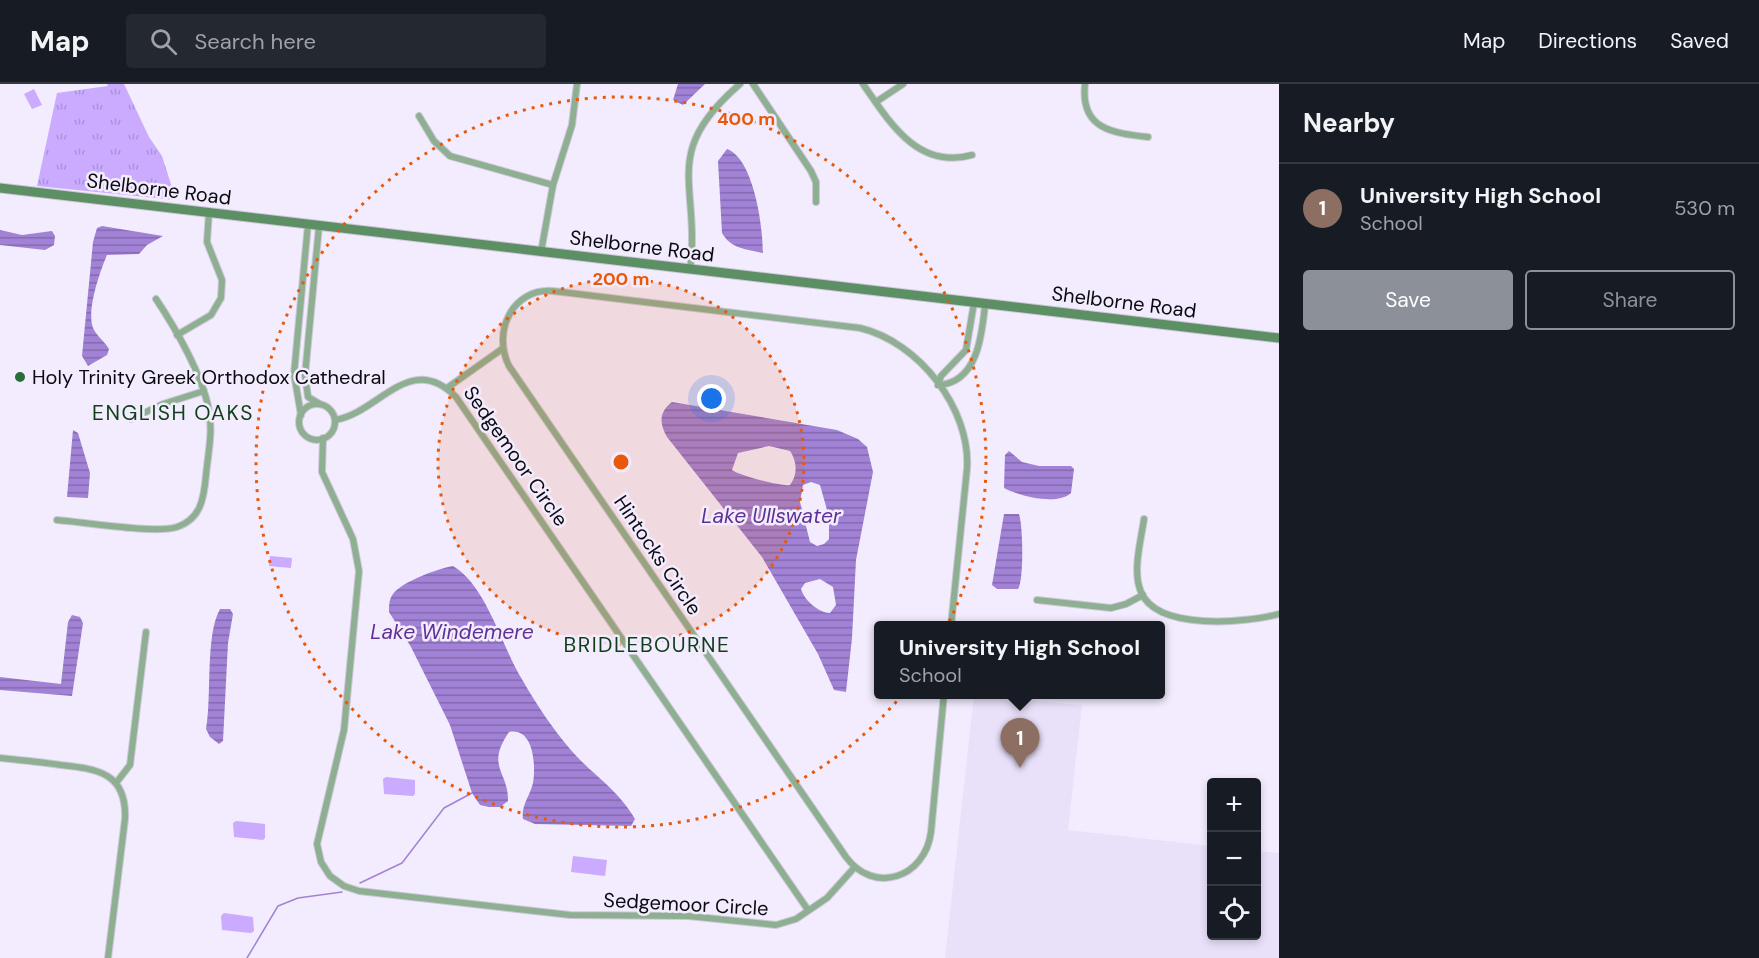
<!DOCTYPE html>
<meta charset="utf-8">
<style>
:root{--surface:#171b24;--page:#242831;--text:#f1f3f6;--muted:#9ea1a6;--line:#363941;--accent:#8c9099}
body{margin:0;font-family:"DM Sans",sans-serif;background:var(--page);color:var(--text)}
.controls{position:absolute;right:18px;bottom:18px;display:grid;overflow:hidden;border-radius:6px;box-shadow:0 3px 9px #0003}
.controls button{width:54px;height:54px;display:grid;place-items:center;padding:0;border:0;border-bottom:2px solid var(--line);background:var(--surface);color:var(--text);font:30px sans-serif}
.you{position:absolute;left:712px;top:315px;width:21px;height:21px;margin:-15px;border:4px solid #fff;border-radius:50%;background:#1a73e8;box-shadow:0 0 0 9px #1a73e833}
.badge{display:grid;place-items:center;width:39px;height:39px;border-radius:50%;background:var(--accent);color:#fff;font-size:20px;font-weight:700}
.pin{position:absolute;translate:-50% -50px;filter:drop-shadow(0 2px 3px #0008)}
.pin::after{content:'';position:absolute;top:32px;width:21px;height:18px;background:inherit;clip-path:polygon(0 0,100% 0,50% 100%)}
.popup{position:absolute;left:874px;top:537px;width:291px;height:78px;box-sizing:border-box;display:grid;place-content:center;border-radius:6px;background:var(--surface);filter:drop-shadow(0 2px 4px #0005);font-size:20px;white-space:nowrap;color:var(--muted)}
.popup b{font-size:22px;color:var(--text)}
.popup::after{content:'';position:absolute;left:50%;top:100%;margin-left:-12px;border:12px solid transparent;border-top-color:var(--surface)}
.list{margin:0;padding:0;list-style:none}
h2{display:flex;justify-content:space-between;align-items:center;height:78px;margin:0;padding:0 24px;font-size:26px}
h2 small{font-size:20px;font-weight:400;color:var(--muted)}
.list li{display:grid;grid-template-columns:39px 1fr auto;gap:18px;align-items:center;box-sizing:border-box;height:90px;padding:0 24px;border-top:2px solid var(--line)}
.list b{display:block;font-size:22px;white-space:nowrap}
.list p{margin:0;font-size:20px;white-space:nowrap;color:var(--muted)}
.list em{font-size:20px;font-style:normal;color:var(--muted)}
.actions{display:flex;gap:12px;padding:18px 24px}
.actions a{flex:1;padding:14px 0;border:2px solid var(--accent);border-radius:6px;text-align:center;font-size:21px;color:var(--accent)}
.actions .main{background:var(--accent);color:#fff}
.icon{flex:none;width:33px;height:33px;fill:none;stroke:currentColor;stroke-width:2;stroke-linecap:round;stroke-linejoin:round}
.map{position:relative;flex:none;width:1279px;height:874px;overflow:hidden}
header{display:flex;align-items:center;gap:36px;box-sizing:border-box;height:84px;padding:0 30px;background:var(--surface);border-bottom:2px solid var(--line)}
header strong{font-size:28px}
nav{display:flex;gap:33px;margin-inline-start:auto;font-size:21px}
.search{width:420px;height:54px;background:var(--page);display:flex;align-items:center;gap:15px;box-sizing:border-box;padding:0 21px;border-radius:6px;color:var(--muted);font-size:22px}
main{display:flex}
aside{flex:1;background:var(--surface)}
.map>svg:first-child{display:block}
.built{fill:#e9e1fa}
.grass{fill:url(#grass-tufts)}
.garden{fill:#caabff}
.water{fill:url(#water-rules);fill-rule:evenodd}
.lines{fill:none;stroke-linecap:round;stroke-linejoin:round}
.stream{stroke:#a282d6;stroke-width:1.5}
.street-casing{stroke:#cdc8d8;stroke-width:8}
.secondary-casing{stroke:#cdc8d8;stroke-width:11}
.street{stroke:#8eaf91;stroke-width:6}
.secondary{stroke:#5d8f64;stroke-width:9}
.ring{fill:none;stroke:#e8590c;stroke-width:3;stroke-dasharray:3 6}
.poi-dot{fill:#2b6d38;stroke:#f2ecfe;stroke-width:2}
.labels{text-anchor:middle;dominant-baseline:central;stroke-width:5;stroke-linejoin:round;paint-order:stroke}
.street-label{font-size:20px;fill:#0c0a10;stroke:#f2ecfe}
.poi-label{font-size:20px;fill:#0c0a10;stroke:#f2ecfe;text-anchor:start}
.neighbourhood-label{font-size:21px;letter-spacing:1.5px;fill:#0f3e19;stroke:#f2ecfe}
.water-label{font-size:21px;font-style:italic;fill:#5e3194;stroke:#f2ecfe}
.centre{fill:#e8590c;stroke:#f2ecfe;stroke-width:3}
.ring-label{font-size:18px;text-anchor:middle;font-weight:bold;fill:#e8590c;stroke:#f2ecfe;stroke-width:5;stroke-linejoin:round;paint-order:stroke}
</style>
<header>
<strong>Map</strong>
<div class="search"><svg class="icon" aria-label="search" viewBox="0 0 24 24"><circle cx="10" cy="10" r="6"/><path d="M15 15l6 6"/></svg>Search here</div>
<nav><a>Map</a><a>Directions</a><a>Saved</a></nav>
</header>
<main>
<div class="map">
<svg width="1279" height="874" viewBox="0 0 1279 874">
<defs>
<pattern id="grass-tufts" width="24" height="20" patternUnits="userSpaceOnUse" patternTransform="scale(1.5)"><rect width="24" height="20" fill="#caabff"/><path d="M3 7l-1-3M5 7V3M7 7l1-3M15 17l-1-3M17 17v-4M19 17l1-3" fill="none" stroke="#ac92da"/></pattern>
<pattern id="water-rules" width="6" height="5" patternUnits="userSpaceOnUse" patternTransform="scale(1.5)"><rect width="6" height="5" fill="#a282d6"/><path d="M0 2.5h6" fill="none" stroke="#8269ac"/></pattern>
</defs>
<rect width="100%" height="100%" fill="#f2ecfe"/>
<path class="built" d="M974 611 1082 621 1068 746 1211 762 1212 852H1256L1257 767 1279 769V874H945Z"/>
<path class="grass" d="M107 0H124L149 53 162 72 176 116 37 102 57 9 108 2Z"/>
<g class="garden">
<path d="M34 5 42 21 32 25 24 10Z"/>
<path d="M270 472 292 474 291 484 269 482Z"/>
<path d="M386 693 415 696V710L413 712 384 710 383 695Z"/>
<path d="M236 737 265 740V754L263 756 234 753 233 739Z"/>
<path d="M573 772 607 776 605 792 571 788Z"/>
<path d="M224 829 253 833 254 847 251 849 222 846 221 832Z"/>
</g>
<g class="water">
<path d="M678 0H705L683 21 673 16Z"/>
<path d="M727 65C754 75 763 143 763 169 746 165 731 165 722 149L718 77Z"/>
<path d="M102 142 163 152 147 161 139 170 107 171C100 187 85 230 94 246 98 253 105 258 109 265L107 271 88 282 82 272 93 158 97 144Z"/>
<path d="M0 146 22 151 52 147 55 152 54 161 45 166 0 161Z"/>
<path d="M672 318 837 346 858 355 867 363 873 388 856 476 852 554 846 608 834 606 818 570 762 473 667 353C659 339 659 328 672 318ZM769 362 790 367C797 377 798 391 790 401 782 403 738 391 732 386L738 369ZM811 398 820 401 829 433V455L824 460 817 462 810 458 800 418 803 401ZM820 495 833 503 836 521 830 529C819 529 804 516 801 505L805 499Z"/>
<path d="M73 346 78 349 90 389 88 414 67 413Z"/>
<path d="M1009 367 1022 378 1039 382H1071L1074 385 1071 409C1057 422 1019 412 1004 404L1005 371Z"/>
<path d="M1004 430H1019C1023 442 1024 496 1018 505H997L992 501Z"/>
<path d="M453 482C487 502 502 564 523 597 536 620 553 645 570 665 592 691 617 704 635 735L631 742 535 740 523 735C521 721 530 712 533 699 536 682 534 643 509 648 485 683 509 688 508 717L500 723H489L480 721 472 709 450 641 411 563 389 528C389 522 389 515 393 510 401 498 440 484 453 482Z"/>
<path d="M220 525H230L233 530 228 559 223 657 219 660 210 653 206 645C212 612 205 552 220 525Z"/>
<path d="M72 531 80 533 83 539 72 612 0 606V593L61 600 68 538Z"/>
</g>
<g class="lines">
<g class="stream">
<path d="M360 799 402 779 444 724 472 709"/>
<path d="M247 874 278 822 298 814 342 808"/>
</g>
<defs>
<g id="street">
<path d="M753 0 811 87 816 98V118"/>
<path d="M863 0C890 39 918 86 972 71"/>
<path d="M1085 0C1080 45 1112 49 1148 53"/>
<path d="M876 18 903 0"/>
<path d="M419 32 434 57 450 72 553 101"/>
<path d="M319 142 305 291 308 313 320 320"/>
<path d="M541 168 553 101 572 41 577 0"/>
<path d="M690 186C701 99 659 70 740 0"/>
<path d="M177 251 211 231 221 214 222 196 207 158 209 128"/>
<path d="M938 301C978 299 982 250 985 221"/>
<path d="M938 301 941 292 966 266 974 219"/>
<path d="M447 304 502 265"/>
<circle cx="317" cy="338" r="18"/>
<path d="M301 331 294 290 308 140"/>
<path d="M131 335 163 320 204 307"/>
<path d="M335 336C379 329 410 266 456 313L808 826"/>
<path d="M323 354 322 388 353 455 359 487 344 646 317 760 321 778 330 792 344 802 359 807 570 831 688 832 776 841 796 835 827 814 854 784"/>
<path d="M1144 435C1141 457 1132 487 1141 508 1157 547 1246 539 1279 530"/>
<path d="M57 436C83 438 156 450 177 443 201 435 204 414 206 391 208 370 213 348 209 327 203 292 176 245 156 215"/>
<path d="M1037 516 1111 524 1126 520 1143 511"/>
<path d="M944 610 931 748C925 794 874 811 846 773L509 282C492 248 512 204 553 207L860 244C919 258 971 325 967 385L951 542"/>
<path d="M0 674C20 676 40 678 61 681 98 685 127 689 125 735L108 874"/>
<path d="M116 699 130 681 146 548"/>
</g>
<path id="secondary" d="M0 104 1279 254"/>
</defs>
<use href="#street" class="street-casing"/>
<use href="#secondary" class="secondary-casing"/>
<use href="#street" class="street"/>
<use href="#secondary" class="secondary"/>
</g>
<circle cx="621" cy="378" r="183" fill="#e8590c" fill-opacity=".12"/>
<g class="ring">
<circle cx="621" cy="378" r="183"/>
<circle cx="621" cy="378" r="365"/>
</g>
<circle class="poi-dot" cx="20" cy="293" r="6"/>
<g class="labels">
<g class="street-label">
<text transform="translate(159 105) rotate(7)">Shelborne Road</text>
<text transform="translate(642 162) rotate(7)">Shelborne Road</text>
<text transform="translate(1124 218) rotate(7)">Shelborne Road</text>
<text transform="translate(516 372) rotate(55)">Sedgemoor Circle</text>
<text transform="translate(658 471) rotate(56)">Hintocks Circle</text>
<text transform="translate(686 820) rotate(3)">Sedgemoor Circle</text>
</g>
<g class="poi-label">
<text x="32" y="293">Holy Trinity Greek Orthodox Cathedral</text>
</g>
<g class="neighbourhood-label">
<text x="173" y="329">ENGLISH OAKS</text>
<text x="647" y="561">BRIDLEBOURNE</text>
</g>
<g class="water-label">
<text x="771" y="432">Lake Ullswater</text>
<text x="452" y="548">Lake Windemere</text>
</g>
</g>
<circle cx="621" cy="378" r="9" class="centre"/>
<g class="ring-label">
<text x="746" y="41">400 m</text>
<text x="621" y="201">200 m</text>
</g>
</svg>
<div class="controls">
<button>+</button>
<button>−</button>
<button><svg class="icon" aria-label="locate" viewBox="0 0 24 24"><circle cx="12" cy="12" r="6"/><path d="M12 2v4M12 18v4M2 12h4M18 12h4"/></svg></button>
</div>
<div class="you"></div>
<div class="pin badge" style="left:1020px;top:684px;background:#8d6e63">1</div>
<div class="popup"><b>University High School</b>School</div>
</div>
<aside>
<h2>Nearby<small></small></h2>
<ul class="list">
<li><span class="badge" style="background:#8d6e63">1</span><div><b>University High School</b><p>School</p></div><em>530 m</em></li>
</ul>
<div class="actions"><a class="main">Save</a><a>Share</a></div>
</aside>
</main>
